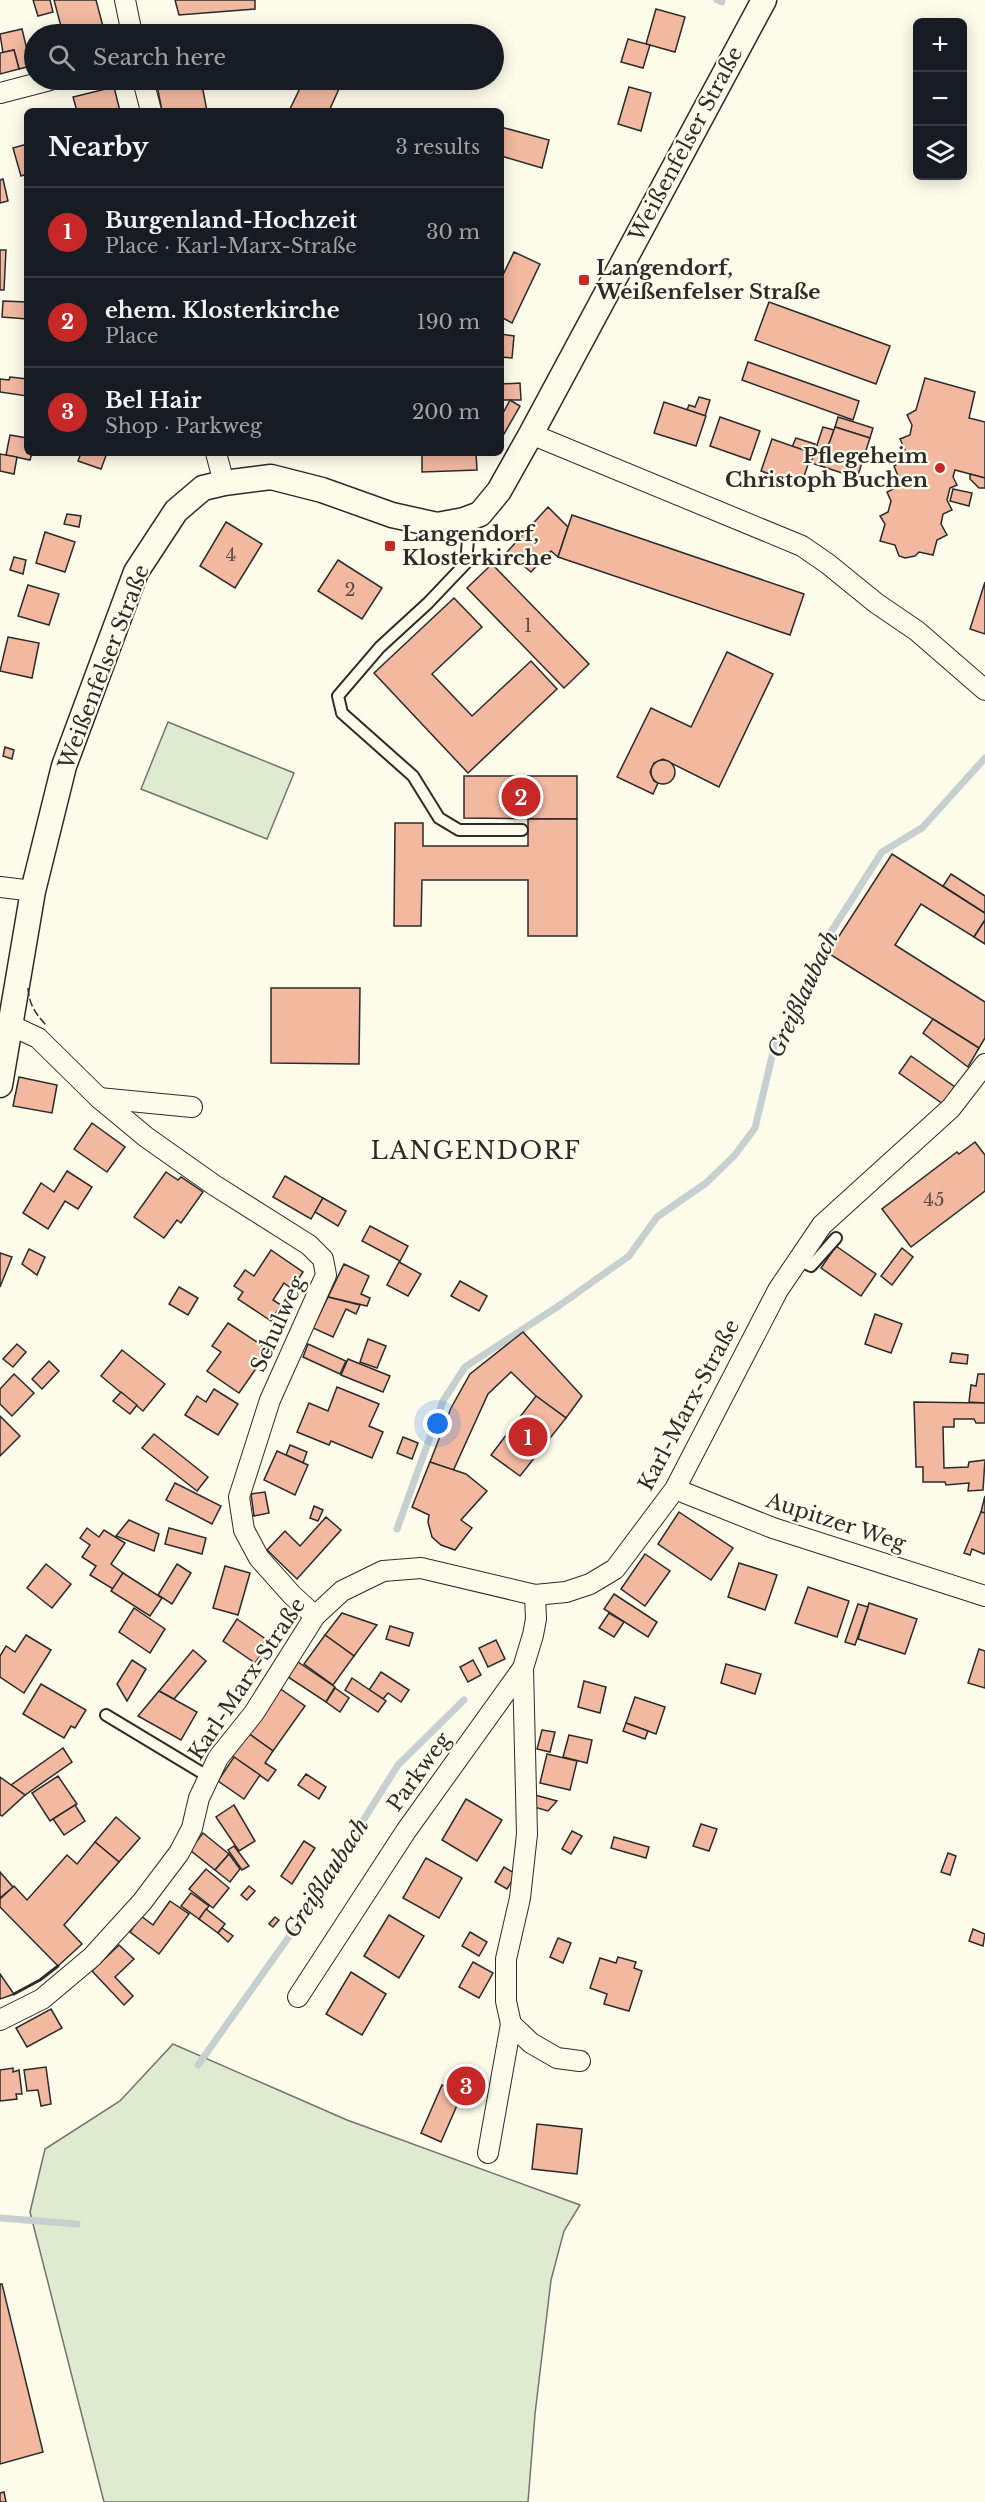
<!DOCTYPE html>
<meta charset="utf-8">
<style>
:root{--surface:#171b24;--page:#242831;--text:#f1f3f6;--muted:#9ea1a6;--line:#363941;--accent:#c62828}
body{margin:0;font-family:"Libre Baskerville",serif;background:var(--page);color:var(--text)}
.controls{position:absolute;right:18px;top:18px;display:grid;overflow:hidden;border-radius:9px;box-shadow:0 3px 15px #0003}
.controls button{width:54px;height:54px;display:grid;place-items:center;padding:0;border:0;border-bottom:2px solid var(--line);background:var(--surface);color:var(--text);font:30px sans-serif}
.you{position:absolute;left:438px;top:1424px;width:21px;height:21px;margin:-15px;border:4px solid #fff;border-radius:50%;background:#1a73e8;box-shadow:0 0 0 9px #1a73e833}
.badge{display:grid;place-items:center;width:39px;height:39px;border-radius:50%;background:var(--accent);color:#fff;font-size:20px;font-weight:700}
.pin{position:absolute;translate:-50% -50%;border:3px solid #fff;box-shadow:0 2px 6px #0006}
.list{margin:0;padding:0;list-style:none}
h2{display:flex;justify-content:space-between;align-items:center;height:78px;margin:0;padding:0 24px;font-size:26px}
h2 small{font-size:20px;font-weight:400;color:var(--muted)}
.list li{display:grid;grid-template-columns:39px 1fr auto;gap:18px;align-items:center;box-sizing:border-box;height:90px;padding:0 24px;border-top:2px solid var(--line)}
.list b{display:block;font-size:22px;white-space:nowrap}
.list p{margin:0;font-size:20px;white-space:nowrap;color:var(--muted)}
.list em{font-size:20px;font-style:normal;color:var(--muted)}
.icon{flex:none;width:33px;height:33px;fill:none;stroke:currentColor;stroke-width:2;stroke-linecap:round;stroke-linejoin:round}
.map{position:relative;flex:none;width:985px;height:2502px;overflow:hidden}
.search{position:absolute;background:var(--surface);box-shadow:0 3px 15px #0003;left:24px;top:24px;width:480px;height:66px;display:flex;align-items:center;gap:15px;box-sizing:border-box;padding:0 21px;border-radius:33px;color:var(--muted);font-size:22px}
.panel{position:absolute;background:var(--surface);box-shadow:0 3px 15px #0003;left:24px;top:108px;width:480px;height:348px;border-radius:9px}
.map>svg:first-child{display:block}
.green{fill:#deebd1;stroke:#74746e;stroke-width:1.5}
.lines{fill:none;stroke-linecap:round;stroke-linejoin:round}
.stream{stroke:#c7d0d0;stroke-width:7}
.building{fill:#f2b8a0;stroke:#2b2b2b;stroke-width:1.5}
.service-casing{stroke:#2b2b2b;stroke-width:14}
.minor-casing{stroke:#2b2b2b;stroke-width:22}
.tertiary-casing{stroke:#2b2b2b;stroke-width:27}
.service{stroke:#fdfbea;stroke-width:10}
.minor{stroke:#fdfbea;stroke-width:20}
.tertiary{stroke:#fdfbea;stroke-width:24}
.fence{stroke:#2b2b2b;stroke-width:1.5;stroke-dasharray:8 3;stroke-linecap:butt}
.wall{stroke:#2b2b2b;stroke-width:3}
.poi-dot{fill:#c62828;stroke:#fdfbea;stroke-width:2}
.labels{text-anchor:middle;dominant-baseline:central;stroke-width:4.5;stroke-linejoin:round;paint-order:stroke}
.number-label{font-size:18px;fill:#5d4e48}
.street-label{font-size:21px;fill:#2b2b2b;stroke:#fdfbea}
.poi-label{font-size:21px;font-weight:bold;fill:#2b2b2b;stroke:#fdfbea;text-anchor:start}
.water-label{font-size:22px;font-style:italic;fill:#2b2b2b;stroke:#fdfbea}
.quarter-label{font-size:24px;letter-spacing:1.5px;fill:#2b2b2b;stroke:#fdfbea}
</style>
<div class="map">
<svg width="985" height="2502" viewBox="0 0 985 2502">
<rect width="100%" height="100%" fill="#fdfbea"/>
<g class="green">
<path d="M168 722 294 773 267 839 141 789Z"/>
<path d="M173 2044 347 2120 580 2205 564 2231 551 2280 535 2414 528 2502H104L30 2212 45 2149 120 2101Z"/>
</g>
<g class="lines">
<g class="stream">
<path d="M717 0 722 2"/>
<path d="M397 1529 443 1401 465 1367 560 1305 629 1256 657 1217 706 1183 734 1156 755 1128 775 1044 807 990 824 943 882 852 922 828 985 758"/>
<path d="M198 2065 298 1924 398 1765 464 1700"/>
<path d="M0 2218 77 2224"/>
</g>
</g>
<g class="building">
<path d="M33 0H50L53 12 38 16Z"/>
<path d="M54 0H96L105 34H63Z"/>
<path d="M175 0H255V9L179 15Z"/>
<path d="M656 9 685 17 675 52 646 44Z"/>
<path d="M328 27 359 34H325Z"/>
<path d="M22 29 31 66 19 69 14 50 3 53 0 34Z"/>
<path d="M190 30 191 34H166Z"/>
<path d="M628 39 650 45 643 68 621 62Z"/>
<path d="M14 50 19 69 0 74V53Z"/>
<path d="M156 80H201L207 111H162Z"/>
<path d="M304 80H343L329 111H289Z"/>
<path d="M114 87 120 111H77L73 97Z"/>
<path d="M629 87 651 93 641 131 618 124Z"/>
<path d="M501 127 549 140 542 168 501 156Z"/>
<path d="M27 144V174L21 176 13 148Z"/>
<path d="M3 179 8 201 0 203V180Z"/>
<path d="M0 250H6L4 290H0Z"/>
<path d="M514 252 540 264 512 323 501 317V279Z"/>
<path d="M3 301 27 302V319L2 317Z"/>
<path d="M769 302 890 346 876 384 755 340Z"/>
<path d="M501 334 514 336 512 358 501 357Z"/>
<path d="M748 362 859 401 853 420 742 380Z"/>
<path d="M10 377 27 379V396L0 392V379L9 380Z"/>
<path d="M925 378 975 392 969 418 985 422V478L955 470 953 477 957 485 950 488 947 500 952 510 943 514 941 524 947 535 937 540 933 555 919 552 915 556 905 558 899 556 895 545 880 541 885 524 880 516 888 512 891 501 887 492 895 488 898 476 894 466 902 461 905 450 900 439 910 435 912 425 907 415 916 410Z"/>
<path d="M520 383 521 400H501V384Z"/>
<path d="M699 397 710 400 705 416 687 410 689 405 695 407Z"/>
<path d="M510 400 520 406 504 434 501 433V417Z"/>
<path d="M664 402 706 416 696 446 654 433Z"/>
<path d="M720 417 760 431 750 460 710 446Z"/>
<path d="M838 417 873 428 870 438 835 427Z"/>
<path d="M823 427 834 430 821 466 811 463Z"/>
<path d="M835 427 870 438 857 478 821 466Z"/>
<path d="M10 435 27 438V453H32L30 460 6 455Z"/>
<path d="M796 438 815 444 812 453 792 447Z"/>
<path d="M772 439 812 453 801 485 761 471Z"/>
<path d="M81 453H107L101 469 78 461Z"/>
<path d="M422 453H476L477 470 422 472Z"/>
<path d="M0 454 17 457 14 474 0 471Z"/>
<path d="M970 474 985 478V488H979L970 479Z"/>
<path d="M953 489 972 493 969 506 950 501Z"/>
<path d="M548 507 568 527 558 557 551 551 531 572 507 552Z"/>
<path d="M67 514 81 516 79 527 64 524Z"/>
<path d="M572 515 804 594 790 635 558 557Z"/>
<path d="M226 522 262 544 235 588 200 566Z"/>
<path d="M45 532 75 542 65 572 36 563Z"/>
<path d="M14 557 26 560 23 574 10 570Z"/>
<path d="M338 560 382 588 362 619 318 591Z"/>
<path d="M492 564 589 664 564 688 467 588Z"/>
<path d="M985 582V634L970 629Z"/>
<path d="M28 585 59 594 49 625 18 616Z"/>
<path d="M454 598 482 627 432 674 472 716 531 661 557 689 468 773 374 673Z"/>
<path d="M8 637 39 643 32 678 0 671Z"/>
<path d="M727 652 773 674 719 787 663 759 654 763 650 772 654 781 658 783 653 794 617 777 651 708 691 727Z"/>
<path d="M5 747 14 750 12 759 3 756Z"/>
<circle cx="663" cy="772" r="12"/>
<path d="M464 776H577V819L464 818Z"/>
<path d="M528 819H577V936H528V880H422L421 926H394L395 823H423V846H528Z"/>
<path d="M892 854 985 913V920L974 937 921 904 895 945 985 1002V1038L979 1048 828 953Z"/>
<path d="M951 874 985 896V913L943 886Z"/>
<path d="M985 920V944L974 937Z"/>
<path d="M271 988H360L359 1064 271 1063Z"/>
<path d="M933 1019 979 1048 968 1067 923 1033Z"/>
<path d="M911 1056 955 1087 943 1104 899 1073Z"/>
<path d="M19 1077 57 1085 52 1113 13 1106Z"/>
<path d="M92 1123 125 1147 107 1172 74 1149Z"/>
<path d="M975 1142 985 1155V1191L911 1247 882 1209 957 1152 959 1154Z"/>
<path d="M67 1171 92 1187 78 1209 65 1201 48 1229 23 1213 41 1183 54 1192Z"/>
<path d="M166 1172 178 1180 181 1177 203 1192 181 1223 177 1220 164 1238 134 1217Z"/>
<path d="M285 1176 323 1198 311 1219 273 1197Z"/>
<path d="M323 1198 346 1211 338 1226 315 1212Z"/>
<path d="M370 1226 408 1246 400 1261 362 1241Z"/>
<path d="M836 1246 876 1274 861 1296 821 1268Z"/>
<path d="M902 1248 913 1257 892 1285 881 1276Z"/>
<path d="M29 1249 45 1257 37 1275 22 1264Z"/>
<path d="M271 1250 303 1272 292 1289 284 1283 273 1300 281 1305 271 1321 238 1299 243 1292 234 1286 245 1270 254 1276Z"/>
<path d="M0 1253 12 1257 0 1287Z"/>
<path d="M399 1262 421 1274 408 1296 387 1285Z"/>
<path d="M344 1264 369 1276 361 1294 370 1298 367 1306 328 1297Z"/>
<path d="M460 1281 487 1296 479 1311 451 1296Z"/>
<path d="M179 1287 198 1298 188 1315 169 1304Z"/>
<path d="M328 1297 360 1305 356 1314 346 1309 333 1337 313 1328Z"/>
<path d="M875 1314 902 1324 891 1353 865 1344Z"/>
<path d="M228 1323 269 1350 239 1393 207 1371 221 1352 212 1346Z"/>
<path d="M523 1332 582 1396 566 1418 536 1396 511 1372 488 1394 453 1471 430 1462 451 1408 470 1374Z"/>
<path d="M368 1339 386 1346 377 1368 360 1362Z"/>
<path d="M17 1344 26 1352 13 1367 3 1359Z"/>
<path d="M308 1344 346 1361 340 1374 303 1357Z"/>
<path d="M122 1350 165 1384 143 1411 101 1376Z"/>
<path d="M952 1353 968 1355 967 1364 950 1362Z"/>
<path d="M348 1359 390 1376 383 1392 341 1375Z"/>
<path d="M49 1361 59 1371 42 1389 32 1379Z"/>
<path d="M14 1374 34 1393 12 1416 0 1404V1389Z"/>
<path d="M978 1374H985V1403L969 1402 971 1385 976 1386Z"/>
<path d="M337 1387 379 1404 369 1426 383 1432 372 1458 331 1441 329 1445 297 1432 309 1403 328 1411Z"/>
<path d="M214 1389 238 1404 218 1435 185 1415 197 1396 206 1402Z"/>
<path d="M121 1392 137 1405 130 1414 113 1401Z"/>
<path d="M536 1396 566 1418 520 1476 491 1455Z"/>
<path d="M914 1402 985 1403V1423H976L974 1419H954V1427H943L944 1468 968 1467 969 1462 985 1460 983 1490 968 1491 969 1483 946 1485 945 1482H923V1467H916Z"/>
<path d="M0 1416 20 1436 0 1456Z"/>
<path d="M154 1434 208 1477 197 1491 142 1448Z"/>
<path d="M403 1437 418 1443 412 1459 397 1453Z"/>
<path d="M290 1445 307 1452 303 1463 286 1455Z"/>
<path d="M277 1451 308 1465 295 1495 264 1480Z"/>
<path d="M430 1462 466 1474 487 1491 461 1520 472 1528 455 1550 441 1545 432 1537 428 1522 429 1515 412 1507Z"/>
<path d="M175 1483 221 1506 212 1524 166 1500Z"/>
<path d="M265 1492 269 1513 254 1516 251 1494Z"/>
<path d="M985 1496V1513L981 1512Z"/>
<path d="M314 1506 323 1510 318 1521 310 1518Z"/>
<path d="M679 1512 733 1548 711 1580 658 1544Z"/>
<path d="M981 1512 985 1513V1552L984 1554 972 1549 970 1555 964 1553Z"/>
<path d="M326 1517 341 1530 297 1579 267 1550 285 1531 300 1546Z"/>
<path d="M129 1520 159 1534 154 1551 116 1536Z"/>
<path d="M87 1528 99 1537 104 1530 125 1543 111 1564 123 1573 113 1589 90 1575 96 1566 82 1557 90 1545 80 1538Z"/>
<path d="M169 1528 206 1538 202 1554 165 1544Z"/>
<path d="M645 1554 670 1571 645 1606 621 1589Z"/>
<path d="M739 1563 777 1575 765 1610 728 1597Z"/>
<path d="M46 1564 71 1584 52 1608 27 1588Z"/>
<path d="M177 1564 191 1573 172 1604 158 1595Z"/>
<path d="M225 1566 250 1573 238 1615 213 1608Z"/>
<path d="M123 1573 162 1598 150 1616 111 1591Z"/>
<path d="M808 1587 849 1601 837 1637 795 1623Z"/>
<path d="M614 1594 657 1622 648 1637 604 1609Z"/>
<path d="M869 1603 917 1619 905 1654 858 1639Z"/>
<path d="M858 1604 868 1607 855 1645 845 1642Z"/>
<path d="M134 1608 165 1629 150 1653 119 1632Z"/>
<path d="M342 1613 377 1625 354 1656 325 1635Z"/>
<path d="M609 1613 624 1622 614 1637 599 1628Z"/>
<path d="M237 1619 270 1642 255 1663 223 1641Z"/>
<path d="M390 1626 413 1633 409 1646 386 1639Z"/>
<path d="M26 1635 51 1650 24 1693 0 1677V1656L6 1646 15 1652Z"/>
<path d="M325 1635 354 1656 333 1685 304 1664Z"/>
<path d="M496 1640 505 1659 488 1667 479 1648Z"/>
<path d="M979 1649 985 1651V1688L968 1683Z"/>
<path d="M193 1650 206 1661 174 1699 159 1691Z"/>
<path d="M132 1660 146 1669 127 1701 117 1684Z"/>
<path d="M473 1660 481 1675 468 1682 460 1667Z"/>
<path d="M298 1662 335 1687 326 1702 288 1677Z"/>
<path d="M726 1664 761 1674 755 1694 721 1683Z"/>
<path d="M381 1672 409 1690 401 1702 388 1693 383 1699 369 1690Z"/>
<path d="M352 1678 386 1701 378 1712 345 1690Z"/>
<path d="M584 1681 606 1687 600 1713 578 1707Z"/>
<path d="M41 1684 86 1710 75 1728 71 1726 64 1738 23 1714Z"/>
<path d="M279 1688 305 1706 273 1751 248 1733Z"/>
<path d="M335 1688 349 1698 340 1712 326 1702Z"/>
<path d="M159 1691 197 1712 181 1740 138 1716Z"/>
<path d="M635 1697 665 1707 656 1734 626 1723Z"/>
<path d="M626 1723 648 1731 645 1739 623 1731Z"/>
<path d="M542 1730 555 1732 550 1752 537 1749Z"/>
<path d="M248 1733 273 1751 265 1763 276 1770 268 1781 232 1756Z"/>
<path d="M569 1735 592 1740 587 1763 563 1757Z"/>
<path d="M63 1748 72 1762 25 1795 11 1785Z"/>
<path d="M547 1754 577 1761 570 1790 540 1783Z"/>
<path d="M234 1757 260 1775 244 1799 218 1781Z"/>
<path d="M306 1774 326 1787 319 1799 298 1785Z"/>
<path d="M58 1776 77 1804 50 1821 32 1793Z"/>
<path d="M0 1777 25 1795 2 1816 0 1815Z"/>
<path d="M535 1795 557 1801 548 1811 534 1807Z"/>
<path d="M466 1799 502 1820 477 1861 442 1840Z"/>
<path d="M75 1805 85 1821 64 1835 53 1819Z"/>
<path d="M234 1805 255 1841 239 1851 216 1817Z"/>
<path d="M116 1817 140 1838 119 1862 95 1842Z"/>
<path d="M701 1824 717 1829 709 1851 693 1846Z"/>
<path d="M572 1831 582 1836 571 1854 562 1849Z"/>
<path d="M203 1833 229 1854 215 1870 190 1850Z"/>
<path d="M614 1837 649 1847 646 1858 611 1848Z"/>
<path d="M304 1841 315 1848 292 1884 281 1876Z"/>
<path d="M95 1842 119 1862 64 1925 82 1944 58 1966 0 1907V1899L14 1886 27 1900 67 1855 77 1864Z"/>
<path d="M234 1846 249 1866 242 1870 228 1850Z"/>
<path d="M948 1853 956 1856 950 1875 941 1872Z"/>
<path d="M229 1854 240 1869 230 1882 215 1870Z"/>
<path d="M426 1858 462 1878 439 1918 403 1898Z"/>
<path d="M504 1867 516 1874 507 1889 495 1882Z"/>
<path d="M206 1869 229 1888 213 1908 189 1889Z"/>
<path d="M0 1872 13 1887 0 1898Z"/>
<path d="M249 1886 255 1891 247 1900 241 1895Z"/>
<path d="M191 1893 209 1906 199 1919 181 1906Z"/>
<path d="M170 1901 189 1914 159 1954 130 1932 141 1916 153 1925Z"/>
<path d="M206 1909 225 1924 218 1933 199 1919Z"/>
<path d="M389 1915 424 1936 399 1978 364 1956Z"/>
<path d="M275 1917 279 1920 273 1927 269 1924Z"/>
<path d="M222 1928 233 1936 228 1942 218 1933Z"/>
<path d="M973 1929 985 1934 983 1946 969 1941Z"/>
<path d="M470 1932 487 1942 479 1956 462 1946Z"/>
<path d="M558 1938 571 1943 563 1963 550 1957Z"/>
<path d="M119 1945 134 1959 115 1977 133 1996 124 2005 92 1971Z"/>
<path d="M618 1957 636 1962 634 1968 642 1971 629 2011 604 2004 607 1994 590 1988 600 1958 616 1963Z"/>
<path d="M473 1962 493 1973 479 1998 459 1987Z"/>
<path d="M351 1972 386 1994 362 2035 326 2014Z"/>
<path d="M0 1974 14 1994 0 1999Z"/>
<path d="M51 2009 62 2028 27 2047 16 2028Z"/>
<path d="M46 2067 51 2104 41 2106 38 2090 27 2091 24 2070Z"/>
<path d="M13 2068V2072L19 2070 22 2094H16L17 2099 0 2101V2070Z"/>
<path d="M442 2085 462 2094 441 2142 421 2133Z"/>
<path d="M537 2124 582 2129 577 2174 532 2169Z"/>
<path d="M0 2284H2L43 2452 0 2464Z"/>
<path d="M4 2492 6 2502H0V2493Z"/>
</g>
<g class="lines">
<defs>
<g id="service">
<path d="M464 520 468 540 466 563 428 603 380 647 338 696 342 713 413 776 439 818 459 830H522"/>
<path d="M798 1260 811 1266 836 1238"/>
<path d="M106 1715 209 1777"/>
</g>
<g id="minor">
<path d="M125 0 132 34"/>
<path d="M143 80 151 111"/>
<path d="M0 93 50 80"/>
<path d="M531 434 802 546 828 564 876 603 917 631 985 690"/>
<path d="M216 453 224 483"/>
<path d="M0 887 33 891"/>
<path d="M10 1025 38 1038 99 1098 146 1137 214 1185 309 1245 323 1259 326 1275 270 1400 239 1497 244 1530 259 1558 292 1595 315 1616"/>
<path d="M99 1098 192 1107"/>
<path d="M675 1489 773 1528 985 1596"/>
<path d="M523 1668 527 1834 520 1898 506 1959V2001L511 2024 531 2043 557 2058 580 2061"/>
<path d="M298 1997 406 1831 523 1668 533 1635 536 1619 535 1595"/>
<path d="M0 2020 42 1999 92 1957 142 1902 179 1853 192 1828 199 1798 218 1758 254 1713 315 1616 342 1591 383 1571 421 1568 535 1595 566 1592 590 1584 615 1569 675 1489 778 1290 822 1225 951 1108 985 1064"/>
<path d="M488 2153 511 2024"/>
</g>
<path id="tertiary" d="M0 1085 33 891 64 766 136 572 176 511 203 488 224 483 271 477 322 490 392 515 437 525 464 520 480 514 499 491 531 434 764 0"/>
</defs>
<use href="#service" class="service-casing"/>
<use href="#minor" class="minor-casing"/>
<use href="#tertiary" class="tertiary-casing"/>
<use href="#service" class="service"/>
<use href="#minor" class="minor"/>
<use href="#tertiary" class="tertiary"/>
<path class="fence" d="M28 988C29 1004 35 1013 46 1025"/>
<path class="wall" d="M14 1994 40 1980 58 1966"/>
</g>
<g class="poi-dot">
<rect x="578" y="274" width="12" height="12" rx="3"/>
<circle cx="940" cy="468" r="6"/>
<rect x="384" y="540" width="12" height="12" rx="3"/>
</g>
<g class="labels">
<g class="number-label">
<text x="231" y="555">4</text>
<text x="350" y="590">2</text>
<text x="528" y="626">1</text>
<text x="934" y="1200">45</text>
</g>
<g class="street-label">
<text transform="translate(686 144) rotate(-62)">Weißenfelser Straße</text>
<text transform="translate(104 667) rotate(-69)">Weißenfelser Straße</text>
<text transform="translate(278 1324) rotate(-66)">Schulweg</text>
<text transform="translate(689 1405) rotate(-62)">Karl-Marx-Straße</text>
<text transform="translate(836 1522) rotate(18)">Aupitzer Weg</text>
<text transform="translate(247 1679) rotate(-56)">Karl-Marx-Straße</text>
<text transform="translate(419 1772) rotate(-54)">Parkweg</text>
</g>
<g class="poi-label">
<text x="596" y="268">Langendorf,<tspan x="596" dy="24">Weißenfelser Straße</tspan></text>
<text x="928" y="456" text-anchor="end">Pflegeheim<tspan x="928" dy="24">Christoph Buchen</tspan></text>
<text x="402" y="534">Langendorf,<tspan x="402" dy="24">Klosterkirche</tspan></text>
</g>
<g class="water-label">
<text transform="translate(803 994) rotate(-65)">Greißlaubach</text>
<text transform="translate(326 1878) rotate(-57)">Greißlaubach</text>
</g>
<g class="quarter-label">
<text x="476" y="1150">LANGENDORF</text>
</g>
</g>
</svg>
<div class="controls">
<button>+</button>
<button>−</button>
<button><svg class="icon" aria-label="layers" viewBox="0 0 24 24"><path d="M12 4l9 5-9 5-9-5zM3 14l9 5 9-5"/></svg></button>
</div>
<div class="you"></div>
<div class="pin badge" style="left:528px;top:1437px">1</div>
<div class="pin badge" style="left:521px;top:797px">2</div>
<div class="pin badge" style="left:466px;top:2086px">3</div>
<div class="search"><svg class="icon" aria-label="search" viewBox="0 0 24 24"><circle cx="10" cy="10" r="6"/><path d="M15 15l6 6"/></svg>Search here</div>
<section class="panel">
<h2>Nearby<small>3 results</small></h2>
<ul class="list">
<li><span class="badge">1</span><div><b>Burgenland-Hochzeit</b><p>Place · Karl-Marx-Straße</p></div><em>30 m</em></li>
<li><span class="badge">2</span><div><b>ehem. Klosterkirche</b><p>Place</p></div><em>190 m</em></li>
<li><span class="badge">3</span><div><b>Bel Hair</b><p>Shop · Parkweg</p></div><em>200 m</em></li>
</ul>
</section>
</div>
